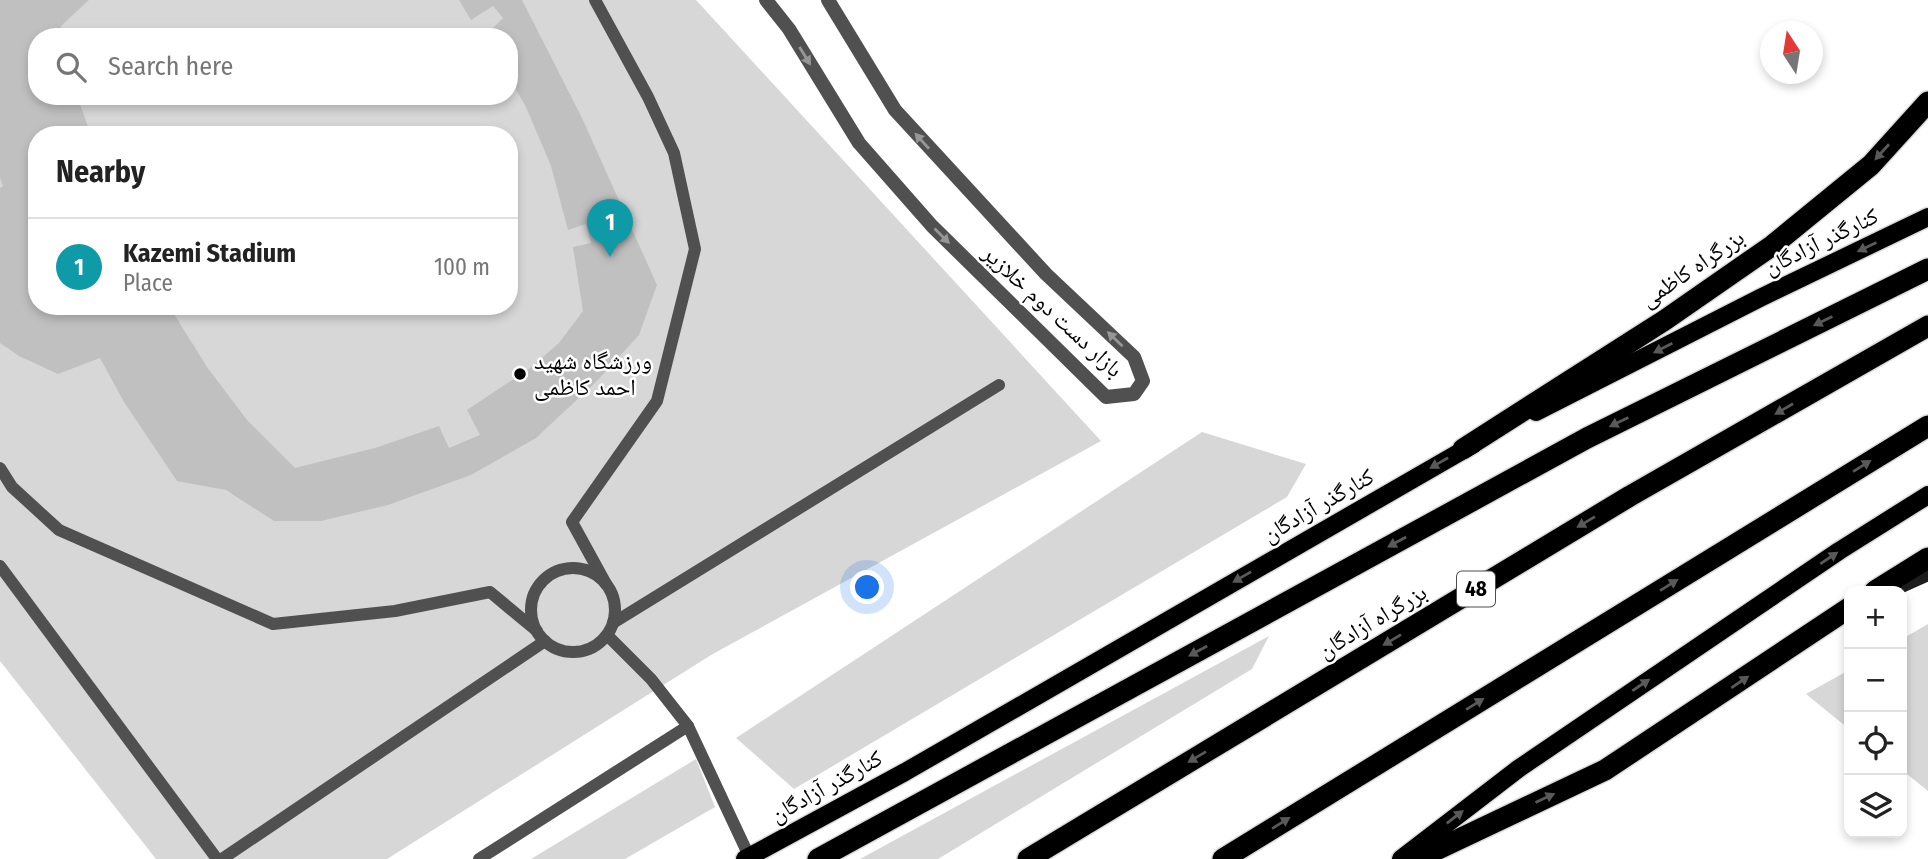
<!DOCTYPE html>
<meta charset="utf-8">
<style>
:root{--surface:#fff;--page:#f2f2f2;--text:#222;--muted:#767676;--line:#e0e0e0;--accent:#000}
body{margin:0;font-family:"Fira Sans Condensed","Noto Naskh Arabic",sans-serif;background:var(--page);color:var(--text)}
.controls{position:absolute;right:21px;bottom:21px;display:grid;overflow:hidden;border-radius:14px;box-shadow:0 4px 10px #0003}
.controls button{width:63px;height:63px;display:grid;place-items:center;padding:0;border:0;border-bottom:2px solid var(--line);background:var(--surface);color:var(--text);font:35px sans-serif}
.compass{position:absolute;left:1760px;top:21px;width:63px;height:63px;border-radius:50%;background:var(--surface);box-shadow:0 4px 10px #0003;rotate:348deg}
.you{position:absolute;left:868px;top:588px;width:24px;height:24px;margin:-18px;border:5px solid #fff;border-radius:50%;background:#1a73e8;box-shadow:0 0 0 10px #1a73e833}
.badge{display:grid;place-items:center;width:46px;height:46px;border-radius:50%;background:var(--accent);color:#fff;font-size:23px;font-weight:700}
.pin{position:absolute;translate:-50% -58px;filter:drop-shadow(0 2px 4px #0008)}
.pin::after{content:'';position:absolute;top:37px;width:24px;height:21px;background:inherit;clip-path:polygon(0 0,100% 0,50% 100%)}
.list{margin:0;padding:0;list-style:none}
h2{display:flex;justify-content:space-between;align-items:center;height:91px;margin:0;padding:0 28px;font-size:30px}
h2 small{font-size:23px;font-weight:400;color:var(--muted)}
.list li{display:grid;grid-template-columns:46px 1fr auto;gap:21px;align-items:center;box-sizing:border-box;height:98px;padding:0 28px;border-top:2px solid var(--line)}
.list b{display:block;font-size:26px;white-space:nowrap}
.list p{margin:0;font-size:23px;white-space:nowrap;color:var(--muted)}
.list em{font-size:23px;font-style:normal;color:var(--muted)}
.icon{flex:none;width:38px;height:38px;fill:none;stroke:currentColor;stroke-width:2;stroke-linecap:round;stroke-linejoin:round}
.map{position:relative;flex:none;width:1928px;height:859px;overflow:hidden}
.search{position:absolute;background:var(--surface);box-shadow:0 4px 10px #0003;left:28px;top:28px;width:490px;height:77px;display:flex;align-items:center;gap:18px;box-sizing:border-box;padding:0 24px;border-radius:28px;color:var(--muted);font-size:26px}
.panel{position:absolute;background:var(--surface);box-shadow:0 4px 10px #0003;left:28px;top:126px;width:490px;height:189px;border-radius:28px}
.map>svg:first-child{display:block}
.green{fill:#d7d7d7;fill-rule:evenodd}
.building{fill:#c0c0c0}
.lines{fill:none;stroke-linecap:round;stroke-linejoin:round}
.primary-casing{stroke:#dbdbdb;stroke-width:21}
.highway-casing{stroke:#dbdbdb;stroke-width:24}
.lane{stroke:#505050;stroke-width:12}
.street{stroke:#505050;stroke-width:14}
.secondary{stroke:#1d1d1d;stroke-width:14}
.primary{stroke:#000;stroke-width:18}
.highway{stroke:#000;stroke-width:21}
.oneway{fill:#969696}
.oneway2{fill:#595959}
.poi-dot{fill:#000;stroke:#fff;stroke-width:2.5}
.labels{text-anchor:middle;dominant-baseline:central;stroke-width:5;stroke-linejoin:round;paint-order:stroke}
.shield{fill:#fff;stroke:#4c4c4c;stroke-width:2}
.shield-label{font-size:21px;font-weight:bold;fill:#000}
.street-label{font-size:23px;fill:#000;stroke:#fff}
.poi-label{font-size:23px;fill:#000;stroke:#fff;text-anchor:start}
</style>
<div class="map">
<svg width="1928" height="859" viewBox="0 0 1928 859">
<rect width="100%" height="100%" fill="#fff"/>
<g class="green">
<path d="M0 0H696L1101 441 711 655 387 859H156L0 661ZM37 37H509V96H37ZM37 135H509V306H37Z"/>
<path d="M1202 432 1306 464 1287 497 794 789 736 738Z"/>
<path d="M1928 624V791L1902 770V639Z"/>
<path d="M1269 636 1252 669 938 859H860Z"/>
<path d="M1849 670V729L1806 694Z"/>
<path d="M696 759 715 807 625 859H531Z"/>
</g>
<path class="building" d="M0 0H89L61 26 63 37H37V96H77L91 135H37V306H169L207 367 247 420 295 468 375 448 439 426 449 448 480 435 467 410 530 368 559 343 583 311 573 247 591 243 586 224 568 230 551 166 526 107 509 77V37H484L503 18 493 6 471 20 459 0H522L582 118 657 285 639 335 597 381 536 438 471 475 388 505 321 521H274L226 490 177 481 124 402 100 358 58 374 19 356 0 343V188L3 186 0 178Z"/>
<g class="lines">
<defs>
<g id="primary">
<path d="M1536 412 1760 298 1928 217"/>
<path d="M745 859 905 772 1474 444"/>
<path d="M1401 859 1518 769 1839 551 1928 495"/>
</g>
<g id="highway">
<path d="M1463 449 1665 320 1773 245 1871 165 1928 102"/>
<path d="M1875 591 1928 558"/>
<path d="M818 859 1587 438 1928 269"/>
<path d="M1028 859 1630 496 1928 326"/>
<path d="M1223 859 1928 426"/>
<path d="M1417 859 1605 770 1849 608"/>
</g>
</defs>
<use href="#primary" class="primary-casing"/>
<use href="#highway" class="highway-casing"/>
<g class="lane">
<path d="M595 0 648 97 674 153 695 249 657 401 572 522 606 584"/>
<path d="M0 468 12 487 59 530 273 624 395 611 490 592 537 631"/>
<path d="M0 566 217 859"/>
<circle cx="573" cy="610" r="42"/>
<path d="M613 623 999 385"/>
<path d="M607 635 651 679 688 726 749 856"/>
<path d="M222 859 545 641"/>
<path d="M479 859 688 726"/>
</g>
<path class="street" d="M766 0 789 29 859 143 932 226 1106 397 1134 394 1143 381 1134 357 1046 274 895 110 828 0"/>
<path class="secondary" d="M1890 591 1928 574"/>
<use href="#primary" class="primary"/>
<use href="#highway" class="highway"/>
</g>
<defs><path id="oneway-solid" d="M-6-.8H1V-3.2L6.5 0L1 3.2V.8H-6Z" transform="scale(1.75)"/></defs>
<g class="oneway">
<use href="#oneway-solid" transform="translate(805 56) rotate(58)"/>
<use href="#oneway-solid" transform="translate(922 141) rotate(-132)"/>
<use href="#oneway-solid" transform="translate(942 236) rotate(45)"/>
<use href="#oneway-solid" transform="translate(1115 339) rotate(-136)"/>
</g>
<g class="oneway2">
<use href="#oneway-solid" transform="translate(1882 152) rotate(132)"/>
<use href="#oneway-solid" transform="translate(1867 247) rotate(154)"/>
<use href="#oneway-solid" transform="translate(1823 321) rotate(154)"/>
<use href="#oneway-solid" transform="translate(1663 348) rotate(153)"/>
<use href="#oneway-solid" transform="translate(1784 409) rotate(150)"/>
<use href="#oneway-solid" transform="translate(1619 422) rotate(154)"/>
<use href="#oneway-solid" transform="translate(1439 463) rotate(150)"/>
<use href="#oneway-solid" transform="translate(1862 466) rotate(-32)"/>
<use href="#oneway-solid" transform="translate(1586 522) rotate(149)"/>
<use href="#oneway-solid" transform="translate(1397 542) rotate(151)"/>
<use href="#oneway-solid" transform="translate(1829 558) rotate(-34)"/>
<use href="#oneway-solid" transform="translate(1242 577) rotate(150)"/>
<use href="#oneway-solid" transform="translate(1669 585) rotate(-32)"/>
<use href="#oneway-solid" transform="translate(1392 640) rotate(149)"/>
<use href="#oneway-solid" transform="translate(1198 651) rotate(151)"/>
<use href="#oneway-solid" transform="translate(1740 682) rotate(-34)"/>
<use href="#oneway-solid" transform="translate(1641 685) rotate(-34)"/>
<use href="#oneway-solid" transform="translate(1475 704) rotate(-32)"/>
<use href="#oneway-solid" transform="translate(1197 757) rotate(149)"/>
<use href="#oneway-solid" transform="translate(1545 798) rotate(-25)"/>
<use href="#oneway-solid" transform="translate(1455 817) rotate(-38)"/>
<use href="#oneway-solid" transform="translate(1281 823) rotate(-32)"/>
</g>
<circle class="poi-dot" cx="520" cy="374" r="7"/>
<g class="labels">
<rect class="shield" x="1457" y="571.5" width="38" height="35" rx="5"/>
<g class="shield-label">
<text x="1476" y="589">48</text>
</g>
<g class="street-label">
<text transform="translate(1821 241) rotate(-26)">کنارگذر آزادگان</text>
<text transform="translate(1692 268) rotate(-34)">بزرگراه کاظمی</text>
<text transform="translate(1053 311) rotate(43)">بازار دست دوم خلازیر</text>
<text transform="translate(1318 505) rotate(-30)">کنارگذر آزادگان</text>
<text transform="translate(1372 621) rotate(-31)">بزرگراه آزادگان</text>
<text transform="translate(826 786) rotate(-29)">کنارگذر آزادگان</text>
</g>
<g class="poi-label">
<text x="534" y="361">ورزشگاه شهید<tspan x="534" dy="26">احمد کاظمی</tspan></text>
</g>
</g>
</svg>
<div class="controls">
<button>+</button>
<button>−</button>
<button><svg class="icon" aria-label="locate" viewBox="0 0 24 24"><circle cx="12" cy="12" r="6"/><path d="M12 2v4M12 18v4M2 12h4M18 12h4"/></svg></button>
<button><svg class="icon" aria-label="layers" viewBox="0 0 24 24"><path d="M12 4l9 5-9 5-9-5zM3 14l9 5 9-5"/></svg></button>
</div>
<svg class="compass" viewBox="-18 -18 36 36"><path d="M0-13l5 13h-10z" fill="#e53935"/><path d="M0 13l5-13h-10z" fill="#767676"/></svg>
<div class="you"></div>
<div class="pin badge" style="left:610px;top:257px;background:#0f9aa8">1</div>
<div class="search"><svg class="icon" aria-label="search" viewBox="0 0 24 24"><circle cx="10" cy="10" r="6"/><path d="M15 15l6 6"/></svg>Search here</div>
<section class="panel">
<h2>Nearby<small></small></h2>
<ul class="list">
<li><span class="badge" style="background:#0f9aa8">1</span><div><b>Kazemi Stadium</b><p>Place</p></div><em>100 m</em></li>
</ul>
</section>
</div>
